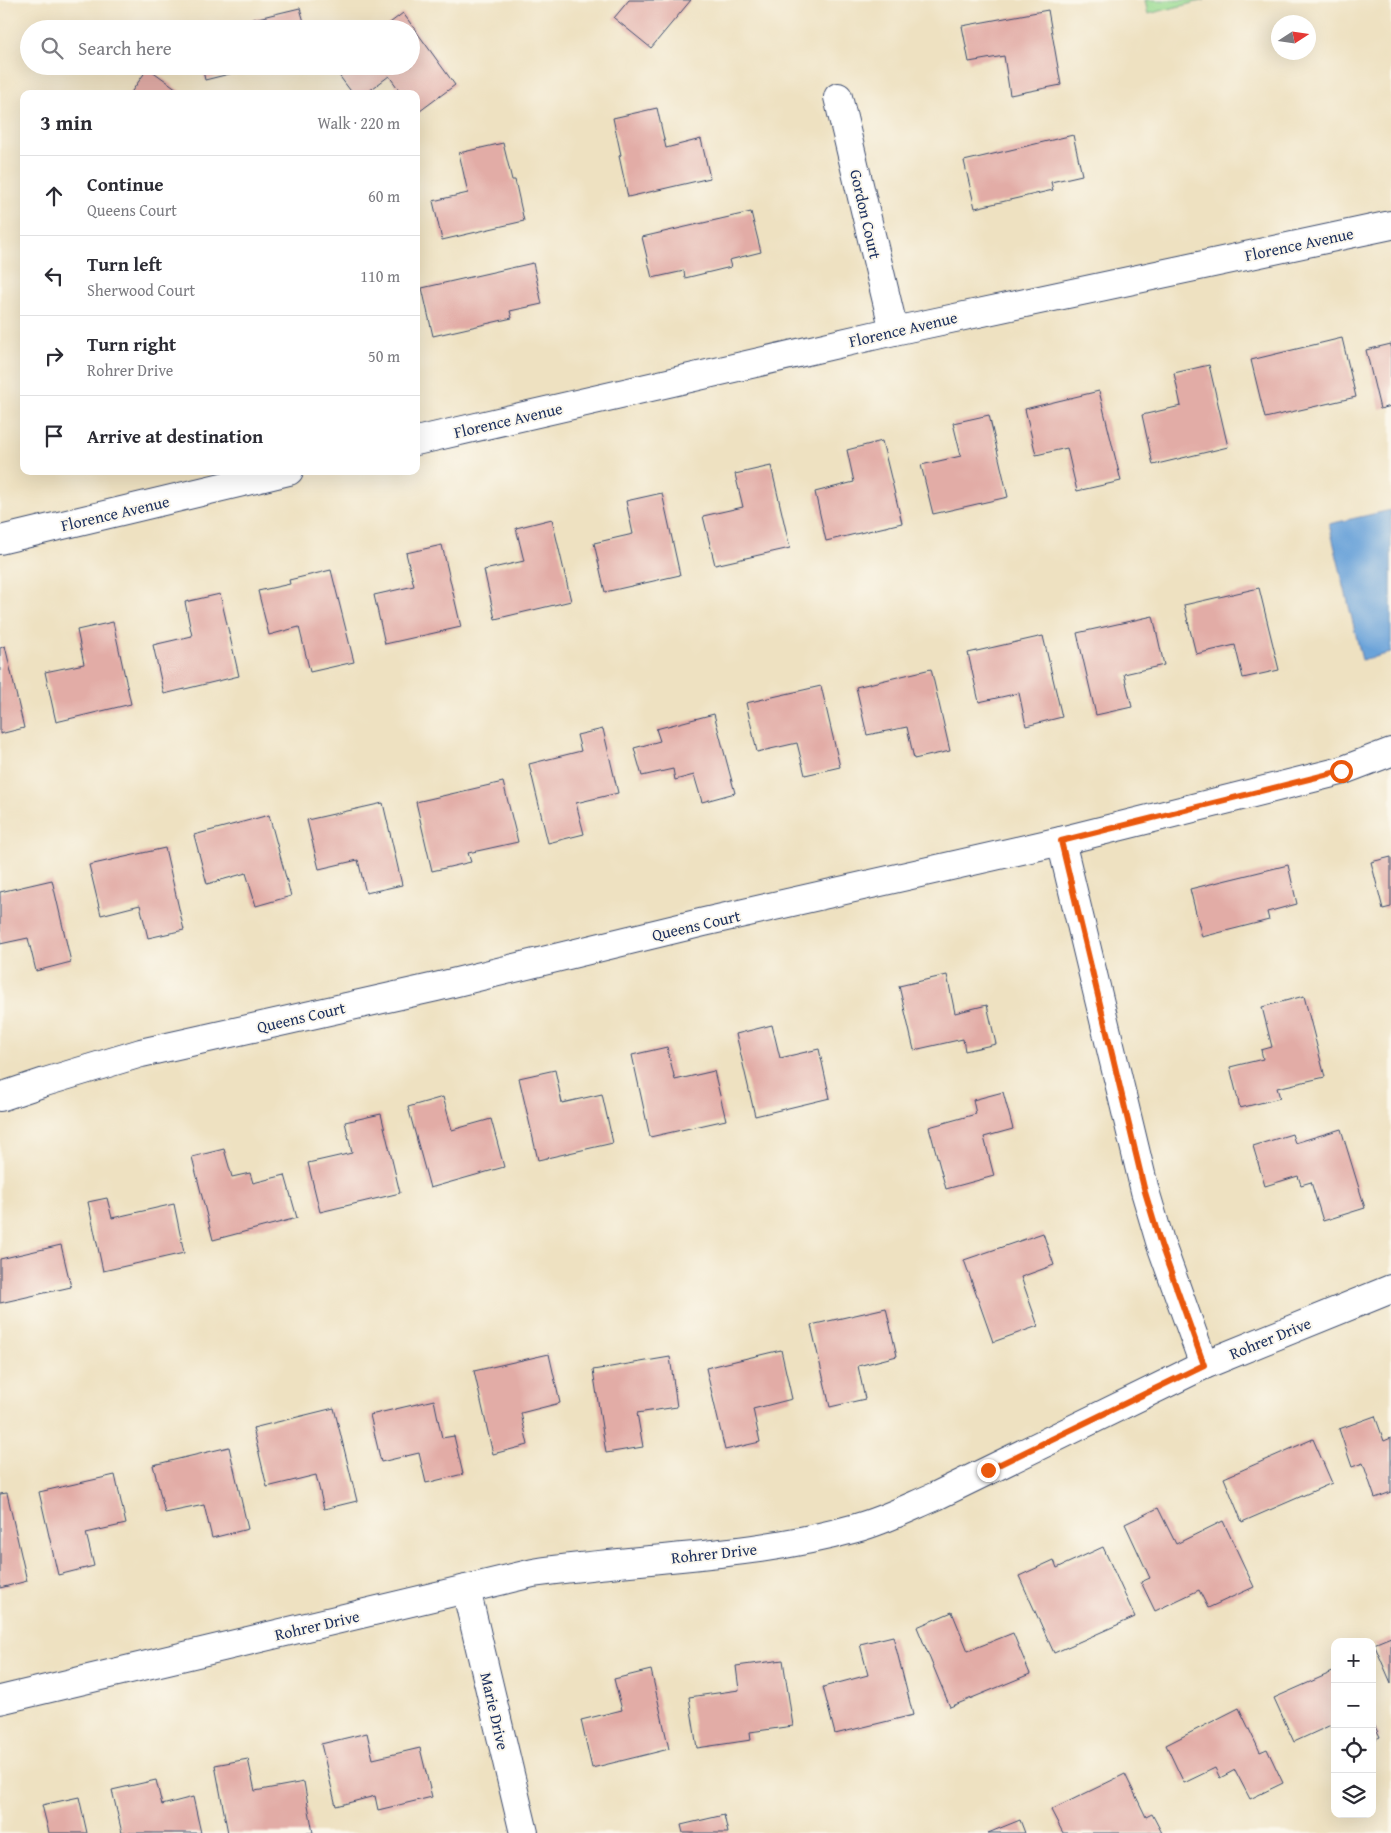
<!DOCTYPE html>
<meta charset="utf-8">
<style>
:root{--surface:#fff;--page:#f7f7f7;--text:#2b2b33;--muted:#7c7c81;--line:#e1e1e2}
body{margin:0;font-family:"Gentium Book Plus",serif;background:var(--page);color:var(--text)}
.controls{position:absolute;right:15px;bottom:15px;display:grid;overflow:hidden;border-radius:10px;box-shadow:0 5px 20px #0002}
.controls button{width:45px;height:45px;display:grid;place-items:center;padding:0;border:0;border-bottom:1px solid var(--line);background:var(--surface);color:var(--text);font:25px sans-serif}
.compass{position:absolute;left:1271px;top:15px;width:45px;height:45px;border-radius:50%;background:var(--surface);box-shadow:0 5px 20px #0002;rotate:78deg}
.stop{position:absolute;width:15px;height:15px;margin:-11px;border:4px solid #ea580c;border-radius:50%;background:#fff}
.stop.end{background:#ea580c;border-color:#fff;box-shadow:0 1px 5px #0008}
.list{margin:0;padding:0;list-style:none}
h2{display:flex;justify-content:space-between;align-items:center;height:65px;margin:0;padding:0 20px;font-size:21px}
h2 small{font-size:16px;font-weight:400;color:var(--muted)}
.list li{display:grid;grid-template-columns:32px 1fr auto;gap:15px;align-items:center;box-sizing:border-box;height:80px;padding:0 20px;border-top:1px solid var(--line)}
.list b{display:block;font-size:19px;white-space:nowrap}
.list p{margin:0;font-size:16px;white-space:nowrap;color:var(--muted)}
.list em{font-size:16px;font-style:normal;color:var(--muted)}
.icon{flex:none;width:28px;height:28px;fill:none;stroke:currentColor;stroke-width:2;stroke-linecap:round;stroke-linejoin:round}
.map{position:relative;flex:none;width:1391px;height:1833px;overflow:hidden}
.search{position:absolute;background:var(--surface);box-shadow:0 5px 20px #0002;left:20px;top:20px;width:400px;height:55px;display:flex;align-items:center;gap:12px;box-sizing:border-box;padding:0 18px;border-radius:28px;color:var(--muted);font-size:19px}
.panel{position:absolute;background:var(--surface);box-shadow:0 5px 20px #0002;left:20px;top:90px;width:400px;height:385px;border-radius:10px}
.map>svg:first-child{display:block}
.green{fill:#9adb92;stroke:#5a8578}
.water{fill:#6aa3d9;stroke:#42699c}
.building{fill:#e2aca6}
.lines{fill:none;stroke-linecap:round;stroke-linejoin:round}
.minor-casing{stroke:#3b4a6d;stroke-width:30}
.minor{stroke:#fff;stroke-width:28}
.route{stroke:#ea580c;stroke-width:6}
.labels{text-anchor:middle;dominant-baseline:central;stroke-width:4;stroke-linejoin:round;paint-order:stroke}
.street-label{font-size:16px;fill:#1b2f5e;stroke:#fbf7ec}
</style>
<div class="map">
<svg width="1391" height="1833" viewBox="0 0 1391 1833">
<rect width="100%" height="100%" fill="#fbf7ec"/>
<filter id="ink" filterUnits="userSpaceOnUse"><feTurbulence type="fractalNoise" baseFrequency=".02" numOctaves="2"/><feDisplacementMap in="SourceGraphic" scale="10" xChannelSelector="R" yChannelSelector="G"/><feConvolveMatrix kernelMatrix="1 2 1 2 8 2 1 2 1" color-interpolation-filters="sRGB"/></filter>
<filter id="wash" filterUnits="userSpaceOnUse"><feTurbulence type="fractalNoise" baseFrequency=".0096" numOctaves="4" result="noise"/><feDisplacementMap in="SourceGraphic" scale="20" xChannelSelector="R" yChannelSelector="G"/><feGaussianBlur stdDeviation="1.12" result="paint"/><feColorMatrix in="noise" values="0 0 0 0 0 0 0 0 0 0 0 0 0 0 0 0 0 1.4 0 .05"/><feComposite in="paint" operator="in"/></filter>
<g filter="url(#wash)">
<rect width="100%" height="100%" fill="#eee1c1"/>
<path class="green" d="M1145 0H1205L1148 14Z"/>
<path class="water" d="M1391 510V653L1362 660 1329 524Z"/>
<g id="blocks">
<g class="building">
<path d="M629 0H691L651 48 614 18Z"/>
<path d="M300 8 306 29H216V28Z"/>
<path d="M1048 10 1061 85 1010 95 1004 56 969 62 962 26Z"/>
<path d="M403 13 455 85 416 114V94H402L389 76 365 94H353L332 66H411V29H382Z"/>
<path d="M202 66H257V67L205 80Z"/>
<path d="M148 68 184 94H130Z"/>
<path d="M657 108 666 148 701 139 710 178 628 197 619 156 621 155 613 118Z"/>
<path d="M1073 135 1082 175 1051 182 1053 190 975 208 964 161Z"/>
<path d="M503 143 512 180H515L524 221 442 240 433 201 468 193 459 153Z"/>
<path d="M751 212 761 252 729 260 731 267 685 278 684 271 652 278 642 237Z"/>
<path d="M533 263 542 304 510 311 512 318 433 336 422 288Z"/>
<path d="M1342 338 1356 397 1265 418 1251 360Z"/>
<path d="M1391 344V406L1380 409 1366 350Z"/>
<path d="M1209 365 1228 447 1153 465 1142 415 1181 406 1174 373Z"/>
<path d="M1099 391 1121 481 1077 491 1067 448 1036 455 1025 409Z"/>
<path d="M989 415 1008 497 933 514 921 465 961 456 953 423Z"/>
<path d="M882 441 902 523 826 541 815 492 854 482 847 450Z"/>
<path d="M771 466 790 548 715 565 703 516 743 507 735 474Z"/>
<path d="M662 493 680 575 605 592 594 543 633 534 626 501Z"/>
<path d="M552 519 571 601 495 619 484 570 524 561 516 528Z"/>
<path d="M442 545 461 627 385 644 374 595 414 586 406 553Z"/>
<path d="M331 570 354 662 310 672 299 627 269 635 258 591 290 584 289 580Z"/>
<path d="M1259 588 1279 670 1243 678 1235 645 1196 654 1184 605Z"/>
<path d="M220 594 239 676 164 694 153 645 192 636 185 602Z"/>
<path d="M1153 616 1164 665 1124 674 1132 707 1096 715 1077 633Z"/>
<path d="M113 622 131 704 56 722 45 672 84 664 77 630Z"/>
<path d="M1043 636 1062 717 1026 726 1019 693 979 702 968 653Z"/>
<path d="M5 646 24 728 0 734V648Z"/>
<path d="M931 669 950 751 914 759 907 727 867 735 856 687Z"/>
<path d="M821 686 840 767 805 775 797 743 757 752 746 703Z"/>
<path d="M714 714 735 793 702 802 694 775 675 780 673 769 642 776 634 748 660 741 656 729Z"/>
<path d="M603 729 618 793 576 803 584 834 548 843 529 764 581 751 577 735Z"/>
<path d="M503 782 518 842 468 853 471 862 432 871 416 802Z"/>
<path d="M383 803 402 885 366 893 358 860 319 869 307 820Z"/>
<path d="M269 815 291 896 256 906 246 873 207 884 194 835Z"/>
<path d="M165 848 184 930 148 938 140 905 101 915 89 865Z"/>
<path d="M1391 857V907L1383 909 1371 862Z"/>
<path d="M1288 865 1297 904 1267 912 1269 920 1202 937 1190 889Z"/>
<path d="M52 880 71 962 36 971 28 938 0 944V892Z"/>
<path d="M947 975 955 1013 987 1005 996 1044 965 1051 963 1039 914 1050 899 986Z"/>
<path d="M1304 996 1325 1077 1277 1088 1280 1098 1240 1108 1230 1067 1263 1059 1261 1050 1272 1047 1262 1007Z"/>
<path d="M772 1025 780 1058 819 1049 830 1098 755 1116 736 1034Z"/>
<path d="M667 1047 675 1080 714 1071 726 1120 650 1137 632 1055Z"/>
<path d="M555 1070 562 1103 602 1094 613 1143 538 1160 519 1078Z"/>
<path d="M1003 1092 1013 1129 984 1137 994 1176 946 1189 929 1127 976 1114 973 1100Z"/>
<path d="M443 1097 452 1130 491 1119 504 1167 430 1188 408 1107Z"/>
<path d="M381 1114 400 1193 320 1212 308 1163 352 1153 345 1122Z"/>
<path d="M1341 1129 1365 1208 1323 1221 1311 1182 1301 1185 1298 1176 1265 1186 1253 1146 1292 1134 1295 1143Z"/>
<path d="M224 1149 232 1177 250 1173 253 1183 285 1175 297 1218 213 1240 192 1157Z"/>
<path d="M107 1198 112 1218 174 1204 184 1253 103 1271 88 1202Z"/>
<path d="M1043 1233 1054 1265 1021 1277 1038 1326 993 1342 964 1260Z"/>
<path d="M61 1245 71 1287 0 1303V1259Z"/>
<path d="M886 1308 897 1356 858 1366 865 1399 830 1407 811 1325Z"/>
<path d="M781 1350 792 1399 753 1409 760 1442 725 1450 706 1368Z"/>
<path d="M549 1354 560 1403 521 1413 528 1445 493 1454 474 1371Z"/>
<path d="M670 1357 677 1407 637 1413 643 1447 606 1453 593 1370Z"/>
<path d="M434 1400 442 1438 454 1436 463 1474 426 1483 419 1453 381 1462 370 1415Z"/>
<path d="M334 1408 357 1501 324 1509 316 1475 267 1487 253 1428Z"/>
<path d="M1375 1416 1384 1441 1391 1438V1492L1375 1498 1363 1463 1352 1467 1339 1429Z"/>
<path d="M1313 1439 1332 1483 1242 1522 1224 1478Z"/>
<path d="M229 1447 248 1529 212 1538 204 1505 165 1513 153 1465Z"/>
<path d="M115 1475 126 1524 86 1533 94 1566 58 1575 39 1492Z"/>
<path d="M7 1493 27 1581 0 1588V1494Z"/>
<path d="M1158 1508 1176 1544 1223 1521 1254 1587 1208 1608 1199 1590 1155 1611 1141 1582 1150 1578 1125 1524Z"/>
<path d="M1103 1547 1135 1617 1054 1653 1019 1576 1054 1560 1057 1568Z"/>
<path d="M952 1612 968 1651 1013 1633 1030 1674 950 1707 917 1627Z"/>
<path d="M893 1636 913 1715 835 1734 823 1687 868 1675 860 1644Z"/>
<path d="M1391 1637V1683L1374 1644Z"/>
<path d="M783 1660 793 1726 750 1732 751 1740 697 1748 689 1697 739 1690 736 1666Z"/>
<path d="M651 1670 669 1749 592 1768 581 1720 622 1710 614 1679Z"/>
<path d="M1335 1671V1734L1331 1725 1294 1742 1274 1698Z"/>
<path d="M1239 1708 1260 1752 1267 1749 1283 1783 1250 1799 1235 1770 1220 1778 1215 1768 1184 1783 1166 1745Z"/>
<path d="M1372 1720 1380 1737 1372 1741Z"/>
<path d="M367 1733 373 1759 420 1748 432 1797 378 1810 375 1796 336 1806 321 1744Z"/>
<path d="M248 1759 255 1791 304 1782 313 1833H228L215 1765Z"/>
<path d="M1125 1774 1146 1817 1152 1814 1162 1833H1063L1051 1810Z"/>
<path d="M156 1780 162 1805 193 1797 201 1833H122L112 1790Z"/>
<path d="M79 1797 87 1833H49L42 1805Z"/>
<path d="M724 1815 728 1833H683L681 1825Z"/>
<path d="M1020 1820 1025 1833H988Z"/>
</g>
</g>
</g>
<g filter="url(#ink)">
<use href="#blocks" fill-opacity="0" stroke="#3b4a6d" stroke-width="1"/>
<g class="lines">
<defs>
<g id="minor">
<path d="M838 97 894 331"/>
<path d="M416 441 894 331 1391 225"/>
<path d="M0 540 289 471"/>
<path d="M1061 841 1145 1191 1161 1245 1204 1365"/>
<path d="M0 1097 45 1082 141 1053 436 987 704 922 1061 841 1341 771 1391 752"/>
<path d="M466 1589 524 1833"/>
<path d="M0 1700 533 1573C641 1557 750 1558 856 1528 883 1521 910 1507 936 1496L1204 1365 1391 1289"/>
</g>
</defs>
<use href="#minor" class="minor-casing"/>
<use href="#minor" class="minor"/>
</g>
</g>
<g class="lines" filter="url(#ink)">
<path class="route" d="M988 1470 1204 1365 1161 1245 1145 1192 1061 841 1341 771"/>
</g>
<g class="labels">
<g class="street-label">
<text transform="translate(866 214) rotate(77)">Gordon Court</text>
<text transform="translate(1299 244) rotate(-12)">Florence Avenue</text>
<text transform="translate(903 329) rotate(-13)">Florence Avenue</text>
<text transform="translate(508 420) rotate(-13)">Florence Avenue</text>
<text transform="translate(115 513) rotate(-13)">Florence Avenue</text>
<text transform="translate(696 925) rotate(-13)">Queens Court</text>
<text transform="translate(301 1017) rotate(-13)">Queens Court</text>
<text transform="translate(1270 1338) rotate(-22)">Rohrer Drive</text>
<text transform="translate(714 1553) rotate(-6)">Rohrer Drive</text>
<text transform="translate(317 1625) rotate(-13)">Rohrer Drive</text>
<text transform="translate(495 1711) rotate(77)">Marie Drive</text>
</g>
</g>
</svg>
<div class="controls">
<button>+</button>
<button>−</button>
<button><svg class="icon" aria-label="locate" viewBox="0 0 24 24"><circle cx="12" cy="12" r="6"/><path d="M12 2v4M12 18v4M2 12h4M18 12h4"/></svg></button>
<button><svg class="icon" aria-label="layers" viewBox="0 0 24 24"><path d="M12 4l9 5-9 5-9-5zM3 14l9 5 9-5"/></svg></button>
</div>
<svg class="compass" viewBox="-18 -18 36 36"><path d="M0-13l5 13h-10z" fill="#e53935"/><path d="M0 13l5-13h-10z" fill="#7c7c81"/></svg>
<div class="stop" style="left:1341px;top:771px"></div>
<div class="stop end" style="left:988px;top:1470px"></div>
<div class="search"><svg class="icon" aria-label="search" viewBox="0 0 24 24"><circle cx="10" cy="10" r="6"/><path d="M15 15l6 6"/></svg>Search here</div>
<section class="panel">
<h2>3 min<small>Walk · 220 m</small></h2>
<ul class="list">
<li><svg class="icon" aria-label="ahead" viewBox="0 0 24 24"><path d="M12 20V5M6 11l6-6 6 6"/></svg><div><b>Continue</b><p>Queens Court</p></div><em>60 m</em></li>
<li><svg class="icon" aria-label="left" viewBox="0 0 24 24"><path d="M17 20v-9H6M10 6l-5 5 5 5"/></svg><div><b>Turn left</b><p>Sherwood Court</p></div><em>110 m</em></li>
<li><svg class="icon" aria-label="right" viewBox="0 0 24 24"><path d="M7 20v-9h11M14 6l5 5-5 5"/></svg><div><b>Turn right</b><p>Rohrer Drive</p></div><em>50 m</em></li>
<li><svg class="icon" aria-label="arrive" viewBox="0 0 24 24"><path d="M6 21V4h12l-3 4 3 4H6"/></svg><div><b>Arrive at destination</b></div></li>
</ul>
</section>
</div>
